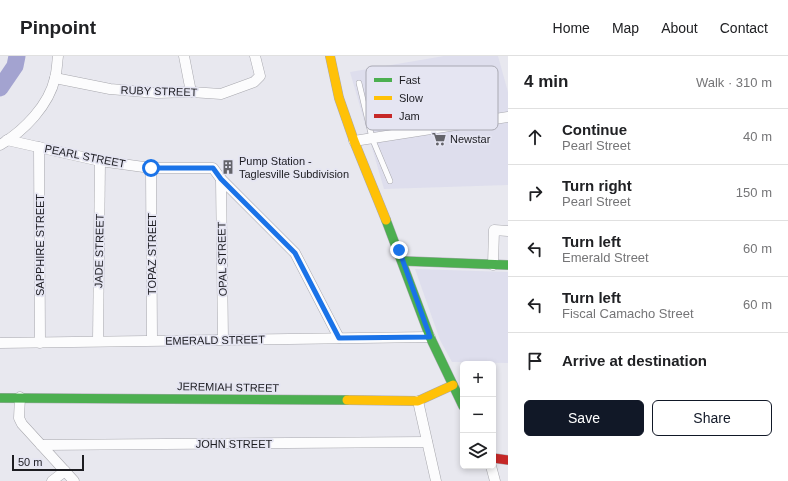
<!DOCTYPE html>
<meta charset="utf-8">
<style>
:root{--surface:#fff;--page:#f2f2f2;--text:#202124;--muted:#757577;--line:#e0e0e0;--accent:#111827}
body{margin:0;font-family:Arial,sans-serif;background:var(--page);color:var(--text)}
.controls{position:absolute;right:12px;bottom:12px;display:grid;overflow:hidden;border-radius:6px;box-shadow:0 2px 6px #0003}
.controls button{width:36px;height:36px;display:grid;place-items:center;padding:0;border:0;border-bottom:1px solid var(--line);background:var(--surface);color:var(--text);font:20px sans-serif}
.scale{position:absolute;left:12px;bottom:10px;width:72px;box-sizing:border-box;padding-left:4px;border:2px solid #1c1c21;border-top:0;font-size:11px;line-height:14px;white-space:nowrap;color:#1c1c21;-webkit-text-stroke:3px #e5e5f2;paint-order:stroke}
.stop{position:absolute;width:12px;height:12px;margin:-9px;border:3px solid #1a73e8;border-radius:50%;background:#fff}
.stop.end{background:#1a73e8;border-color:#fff;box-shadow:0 1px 4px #0008}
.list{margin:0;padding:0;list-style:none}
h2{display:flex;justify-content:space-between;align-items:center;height:52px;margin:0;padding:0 16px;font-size:17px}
h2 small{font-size:13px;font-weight:400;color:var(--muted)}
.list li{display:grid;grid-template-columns:26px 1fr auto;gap:12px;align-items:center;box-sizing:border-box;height:56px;padding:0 16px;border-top:1px solid var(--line)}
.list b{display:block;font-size:15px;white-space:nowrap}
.list p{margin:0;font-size:13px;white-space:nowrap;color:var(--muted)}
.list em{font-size:13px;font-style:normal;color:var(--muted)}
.actions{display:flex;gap:8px;padding:12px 16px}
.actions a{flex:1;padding:9px 0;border:1px solid var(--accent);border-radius:6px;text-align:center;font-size:14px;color:var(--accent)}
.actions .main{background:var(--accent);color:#fff}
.icon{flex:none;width:22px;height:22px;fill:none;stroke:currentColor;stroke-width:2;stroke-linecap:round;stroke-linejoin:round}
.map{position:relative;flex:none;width:508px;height:425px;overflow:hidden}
header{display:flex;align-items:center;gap:24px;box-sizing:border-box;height:56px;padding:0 20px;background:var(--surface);border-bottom:1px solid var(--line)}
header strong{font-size:19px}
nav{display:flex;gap:22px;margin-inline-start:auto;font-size:14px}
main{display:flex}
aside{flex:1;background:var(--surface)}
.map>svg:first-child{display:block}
.built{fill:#dedeed}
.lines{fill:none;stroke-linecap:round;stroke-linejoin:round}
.river{stroke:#a3a3d0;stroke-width:17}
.lane-casing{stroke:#a8a8ae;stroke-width:6}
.street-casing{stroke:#a8a8ae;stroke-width:11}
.fast-casing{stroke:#a8a8ae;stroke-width:10}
.slow-casing{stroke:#a8a8ae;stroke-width:10}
.jam-casing{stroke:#a8a8ae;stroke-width:10}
.lane{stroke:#fcfcfd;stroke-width:5}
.street{stroke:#fcfcfd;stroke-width:10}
.fast{stroke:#4caf50;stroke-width:9}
.slow{stroke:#ffc107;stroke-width:9}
.jam{stroke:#c62828;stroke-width:9}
.route{stroke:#1a73e8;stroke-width:5}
.labels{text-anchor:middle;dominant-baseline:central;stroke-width:3.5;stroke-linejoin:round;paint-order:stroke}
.street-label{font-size:11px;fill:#1c1c21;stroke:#e5e5f2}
.poi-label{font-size:11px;fill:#1c1c21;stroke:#e5e5f2;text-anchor:start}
.key{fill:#e5e5f2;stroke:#a9a9b3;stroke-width:1}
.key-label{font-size:11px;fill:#1c1c21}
</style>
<header>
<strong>Pinpoint</strong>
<nav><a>Home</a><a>Map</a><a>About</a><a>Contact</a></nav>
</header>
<main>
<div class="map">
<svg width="508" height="425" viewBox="0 0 508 425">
<rect width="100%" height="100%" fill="#e8e8ef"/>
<g class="built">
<path d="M444 0H498L508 36V129L384 133 350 16Z"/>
<path d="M415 213 508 216V307L452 306 440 284Z"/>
</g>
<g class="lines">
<path class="river" d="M0 32 15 10 17 0"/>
<defs>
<path id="lane" d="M359 27 372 82 390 125"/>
<g id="street">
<path d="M184 0 191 36"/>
<path d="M55 22 110 33 157 37 191 36 221 38 254 26 260 20 255 0"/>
<path d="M7 84 100 105 151 112H213L221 123 295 197 339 282"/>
<path d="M354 85 508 61"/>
<path d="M0 89C24 75 49 49 55 22 57 15 57 7 58 0"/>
<path d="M39 91 40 287"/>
<path d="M151 112 152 284"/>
<path d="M221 123 223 283"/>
<path d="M493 209 494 174 508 175"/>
<path d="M98 285 100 105"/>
<path d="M0 287 430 281"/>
<path d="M20 341 19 362 22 368 74 425"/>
<path d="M418 345 436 425"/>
<path d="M41 389 427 386"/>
<path d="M491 410 495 425"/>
<path d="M52 425 65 415"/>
</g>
<g id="fast">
<path d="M386 164 430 281 463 350"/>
<path d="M403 205 508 209"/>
<path d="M0 342 347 344"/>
</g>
<g id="slow">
<path d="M330 0 339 42 354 85 386 164"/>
<path d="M347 344 418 345 453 329"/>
</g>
<path id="jam" d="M493 402 508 404"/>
</defs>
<use href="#lane" class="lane-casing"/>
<use href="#street" class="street-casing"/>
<use href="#fast" class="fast-casing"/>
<use href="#slow" class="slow-casing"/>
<use href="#jam" class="jam-casing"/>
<use href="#lane" class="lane"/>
<use href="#street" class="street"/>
<use href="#fast" class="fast"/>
<use href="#slow" class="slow"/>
<use href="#jam" class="jam"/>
</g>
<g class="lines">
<path class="route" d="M151 112H213L221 123 295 197 339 282 430 281 399 194"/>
</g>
<defs>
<symbol id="supermarket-bare" viewBox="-9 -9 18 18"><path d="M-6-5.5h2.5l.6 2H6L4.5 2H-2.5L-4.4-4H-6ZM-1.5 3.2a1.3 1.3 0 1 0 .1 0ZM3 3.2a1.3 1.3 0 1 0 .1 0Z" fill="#636369" stroke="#e5e5f2" stroke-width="2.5" paint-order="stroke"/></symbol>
<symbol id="building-bare" viewBox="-9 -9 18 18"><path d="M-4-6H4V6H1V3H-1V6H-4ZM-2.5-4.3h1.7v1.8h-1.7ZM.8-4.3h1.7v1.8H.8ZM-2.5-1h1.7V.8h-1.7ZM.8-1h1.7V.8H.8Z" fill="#636369" stroke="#e5e5f2" stroke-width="2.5" paint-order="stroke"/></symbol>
</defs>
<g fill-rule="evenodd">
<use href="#supermarket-bare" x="429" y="73" width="20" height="20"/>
<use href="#building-bare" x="218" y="101" width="20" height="20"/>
</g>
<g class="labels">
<g class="street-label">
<text transform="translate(159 35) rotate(2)">RUBY STREET</text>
<text transform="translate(85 100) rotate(11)">PEARL STREET</text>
<text transform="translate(40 189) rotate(-90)">SAPPHIRE STREET</text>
<text transform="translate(99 195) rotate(-89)">JADE STREET</text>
<text transform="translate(152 198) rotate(-90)">TOPAZ STREET</text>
<text transform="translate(222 203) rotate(-91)">OPAL STREET</text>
<text transform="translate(215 284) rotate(-1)">EMERALD STREET</text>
<text transform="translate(228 331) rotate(1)">JEREMIAH STREET</text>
<text x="234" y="388">JOHN STREET</text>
</g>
<g class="poi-label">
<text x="450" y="83">Newstar</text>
<text x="239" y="105">Pump Station -<tspan x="239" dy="13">Taglesville Subdivision</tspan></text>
</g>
</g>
<rect x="366" y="10" width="132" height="64" rx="6" class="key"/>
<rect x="374" y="22" width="18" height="4" fill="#4caf50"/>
<rect x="374" y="40" width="18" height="4" fill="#ffc107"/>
<rect x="374" y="58" width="18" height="4" fill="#c62828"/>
<g class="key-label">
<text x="399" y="28">Fast</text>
<text x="399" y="46">Slow</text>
<text x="399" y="64">Jam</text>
</g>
</svg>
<div class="controls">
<button>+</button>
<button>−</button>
<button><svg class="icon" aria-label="layers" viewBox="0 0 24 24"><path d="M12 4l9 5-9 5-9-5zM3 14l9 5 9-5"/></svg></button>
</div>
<div class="scale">50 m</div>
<div class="stop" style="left:151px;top:112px"></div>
<div class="stop end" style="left:399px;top:194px"></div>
</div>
<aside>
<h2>4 min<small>Walk · 310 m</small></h2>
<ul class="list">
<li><svg class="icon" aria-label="ahead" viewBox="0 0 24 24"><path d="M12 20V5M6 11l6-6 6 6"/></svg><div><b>Continue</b><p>Pearl Street</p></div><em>40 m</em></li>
<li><svg class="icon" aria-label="right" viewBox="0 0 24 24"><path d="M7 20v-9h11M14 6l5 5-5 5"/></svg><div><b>Turn right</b><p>Pearl Street</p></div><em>150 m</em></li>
<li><svg class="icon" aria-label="left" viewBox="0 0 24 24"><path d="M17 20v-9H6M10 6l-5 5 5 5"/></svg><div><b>Turn left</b><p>Emerald Street</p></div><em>60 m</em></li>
<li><svg class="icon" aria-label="left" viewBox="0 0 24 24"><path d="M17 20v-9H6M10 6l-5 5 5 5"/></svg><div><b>Turn left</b><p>Fiscal Camacho Street</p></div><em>60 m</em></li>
<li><svg class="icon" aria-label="arrive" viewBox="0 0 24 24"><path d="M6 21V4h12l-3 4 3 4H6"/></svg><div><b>Arrive at destination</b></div></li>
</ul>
<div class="actions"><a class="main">Save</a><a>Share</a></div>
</aside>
</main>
